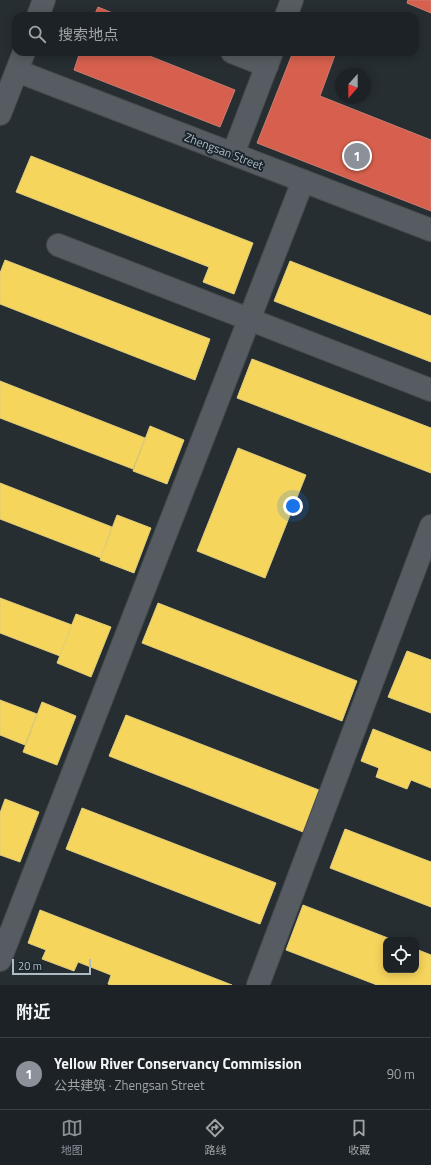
<!DOCTYPE html>
<html lang="zh">
<meta charset="utf-8">
<style>
:root{--surface:#1c2226;--page:#252a2e;--text:#f1f3f6;--muted:#a0a4a7;--line:#3a3f43;--accent:#8c9099}
body{margin:0;font-family:"Titillium Web","Noto Sans SC",sans-serif;background:var(--page);color:var(--text)}
.controls{position:absolute;right:12px;bottom:12px;display:grid;overflow:hidden;border-radius:8px;box-shadow:0 2px 10px #0003}
.controls button{width:36px;height:36px;display:grid;place-items:center;padding:0;border:0;border-bottom:1px solid var(--line);background:var(--surface);color:var(--text);font:20px sans-serif}
.compass{position:absolute;left:335px;top:68px;width:36px;height:36px;border-radius:50%;background:var(--surface);box-shadow:0 2px 10px #0003;rotate:201deg}
.scale{position:absolute;left:12px;bottom:10px;width:79px;box-sizing:border-box;padding-left:4px;border:2px solid #afbbc4;border-top:0;font-size:11px;line-height:14px;white-space:nowrap;color:#afbbc4;-webkit-text-stroke:3px #1a252c;paint-order:stroke}
.you{position:absolute;left:293px;top:506px;width:14px;height:14px;margin:-10px;border:3px solid #fff;border-radius:50%;background:#1a73e8;box-shadow:0 0 0 6px #1a73e833}
.badge{display:grid;place-items:center;width:26px;height:26px;border-radius:50%;background:var(--accent);color:#fff;font-size:13px;font-weight:700}
.pin{position:absolute;translate:-50% -50%;border:2px solid #fff;box-shadow:0 1px 4px #0006}
.list{margin:0;padding:0;list-style:none}
h2{display:flex;justify-content:space-between;align-items:center;height:52px;margin:0;padding:0 16px;font-size:17px}
h2 small{font-size:13px;font-weight:400;color:var(--muted)}
.list li{display:grid;grid-template-columns:26px 1fr auto;gap:12px;align-items:center;box-sizing:border-box;height:72px;padding:0 16px;border-top:1px solid var(--line)}
.list b{display:block;font-size:15px;white-space:nowrap}
.list p{margin:0;font-size:13px;white-space:nowrap;color:var(--muted)}
.list em{font-size:13px;font-style:normal;color:var(--muted)}
.icon{flex:none;width:22px;height:22px;fill:none;stroke:currentColor;stroke-width:2;stroke-linecap:round;stroke-linejoin:round}
.map{position:relative;flex:none;width:431px;height:985px;overflow:hidden}
.search{position:absolute;background:var(--surface);box-shadow:0 2px 10px #0003;left:12px;right:12px;top:12px;height:44px;display:flex;align-items:center;gap:10px;box-sizing:border-box;padding:0 14px;border-radius:12px;color:var(--muted);font-size:15px}
.sheet{height:124px;background:var(--surface)}
nav{display:flex;justify-content:space-around;align-items:center;box-sizing:border-box;height:56px;border-top:1px solid var(--line);background:var(--surface);font-size:11px;color:var(--muted)}
nav a{display:grid;justify-items:center;gap:2px}
nav .on{color:var(--accent)}
.map>svg:first-child{display:block}
.homes{fill:#f6d55c;stroke:#e1cd7b}
.shops{fill:#d6604d;stroke:#ca7b71}
.lines{fill:none;stroke-linecap:round;stroke-linejoin:round}
.minor-casing{stroke:#44494d;stroke-width:24}
.minor{stroke:#565c61;stroke-width:22}
.labels{text-anchor:middle;dominant-baseline:central;stroke-width:4;stroke-linejoin:round;paint-order:stroke}
.street-label{font-size:12px;fill:#afbbc4;stroke:#1a252c}
</style>
<div class="map">
<svg width="431" height="985" viewBox="0 0 431 985">
<rect width="100%" height="100%" fill="#262e32"/>
<g class="homes">
<path d="M31 156 253 243 234 294 203 282 209 267 16 192Z"/>
<path d="M5 260 210 339 195 380 0 304V273Z"/>
<path d="M290 261 431 316V362L274 301Z"/>
<path d="M252 359 431 428V473L237 398Z"/>
<path d="M0 381 145 438 133 469 0 418Z"/>
<path d="M150 426 184 440 167 484 133 471Z"/>
<path d="M238 448 306 475 265 578 197 551Z"/>
<path d="M0 483 112 527 101 558 0 519Z"/>
<path d="M117 515 151 528 134 573 100 560Z"/>
<path d="M0 598 72 625 60 656 0 633Z"/>
<path d="M158 603 357 681 342 721 142 643Z"/>
<path d="M76 614 111 627 91 677 57 663Z"/>
<path d="M407 651 431 660V713L388 697Z"/>
<path d="M0 700 37 714 25 745 0 735Z"/>
<path d="M42 702 76 716 57 765 23 752Z"/>
<path d="M126 715 319 790 303 832 109 756Z"/>
<path d="M373 729 431 752V788L411 780 407 789 376 777 379 768 361 761Z"/>
<path d="M5 799 39 812 20 862 0 855V813Z"/>
<path d="M82 808 276 883 260 924 66 849Z"/>
<path d="M345 829 431 862V907L330 868Z"/>
<path d="M303 905 393 940H386V970H416V949L431 955V985H377L286 950Z"/>
<path d="M40 910 232 985H111L108 984 111 975 78 962 74 971 42 959 46 950 28 943Z"/>
</g>
<g class="shops">
<path d="M408 0H431V13L407 3Z"/>
<path d="M98 7 120 16H94Z"/>
<path d="M80 52H148L147 55 235 90 220 127 74 70Z"/>
<path d="M293 52H327L335 55 320 96 431 140V211L257 143Z"/>
</g>
<g class="lines">
<defs>
<g id="minor">
<path d="M38 16 44 0"/>
<path d="M286 16 292 0"/>
<path d="M232 52 267 66"/>
<path d="M17 71 431 230"/>
<path d="M0 114 24 52"/>
<path d="M233 154 272 52"/>
<path d="M58 245 431 390"/>
<path d="M0 960 303 181"/>
<path d="M258 985 431 526"/>
</g>
</defs>
<use href="#minor" class="minor-casing"/>
<use href="#minor" class="minor"/>
</g>
<g class="labels">
<g class="street-label">
<text transform="translate(224 151) rotate(21)">Zhengsan Street</text>
</g>
</g>
</svg>
<div class="controls">
<button><svg class="icon" aria-label="locate" viewBox="0 0 24 24"><circle cx="12" cy="12" r="6"/><path d="M12 2v4M12 18v4M2 12h4M18 12h4"/></svg></button>
</div>
<svg class="compass" viewBox="-18 -18 36 36"><path d="M0-13l5 13h-10z" fill="#e53935"/><path d="M0 13l5-13h-10z" fill="#a0a4a7"/></svg>
<div class="scale">20 m</div>
<div class="you"></div>
<div class="pin badge" style="left:357px;top:156px">1</div>
<div class="search"><svg class="icon" aria-label="search" viewBox="0 0 24 24"><circle cx="10" cy="10" r="6"/><path d="M15 15l6 6"/></svg>搜索地点</div>
</div>
<section class="sheet">
<h2>附近<small></small></h2>
<ul class="list">
<li><span class="badge">1</span><div><b>Yellow River Conservancy Commission</b><p>公共建筑 · Zhengsan Street</p></div><em>90 m</em></li>
</ul>
</section>
<nav>
<a class="on"><svg class="icon" aria-label="map" viewBox="0 0 24 24"><path d="M3 6l6-2 6 2 6-2v14l-6 2-6-2-6 2zM9 4v14M15 6v14"/></svg>地图</a>
<a><svg class="icon" aria-label="directions" viewBox="0 0 24 24"><path d="M12 3l9 9-9 9-9-9zM9 14v-3h6M13 9l2 2-2 2"/></svg>路线</a>
<a><svg class="icon" aria-label="saved" viewBox="0 0 24 24"><path d="M7 4h10v16l-5-4-5 4z"/></svg>收藏</a>
</nav>
